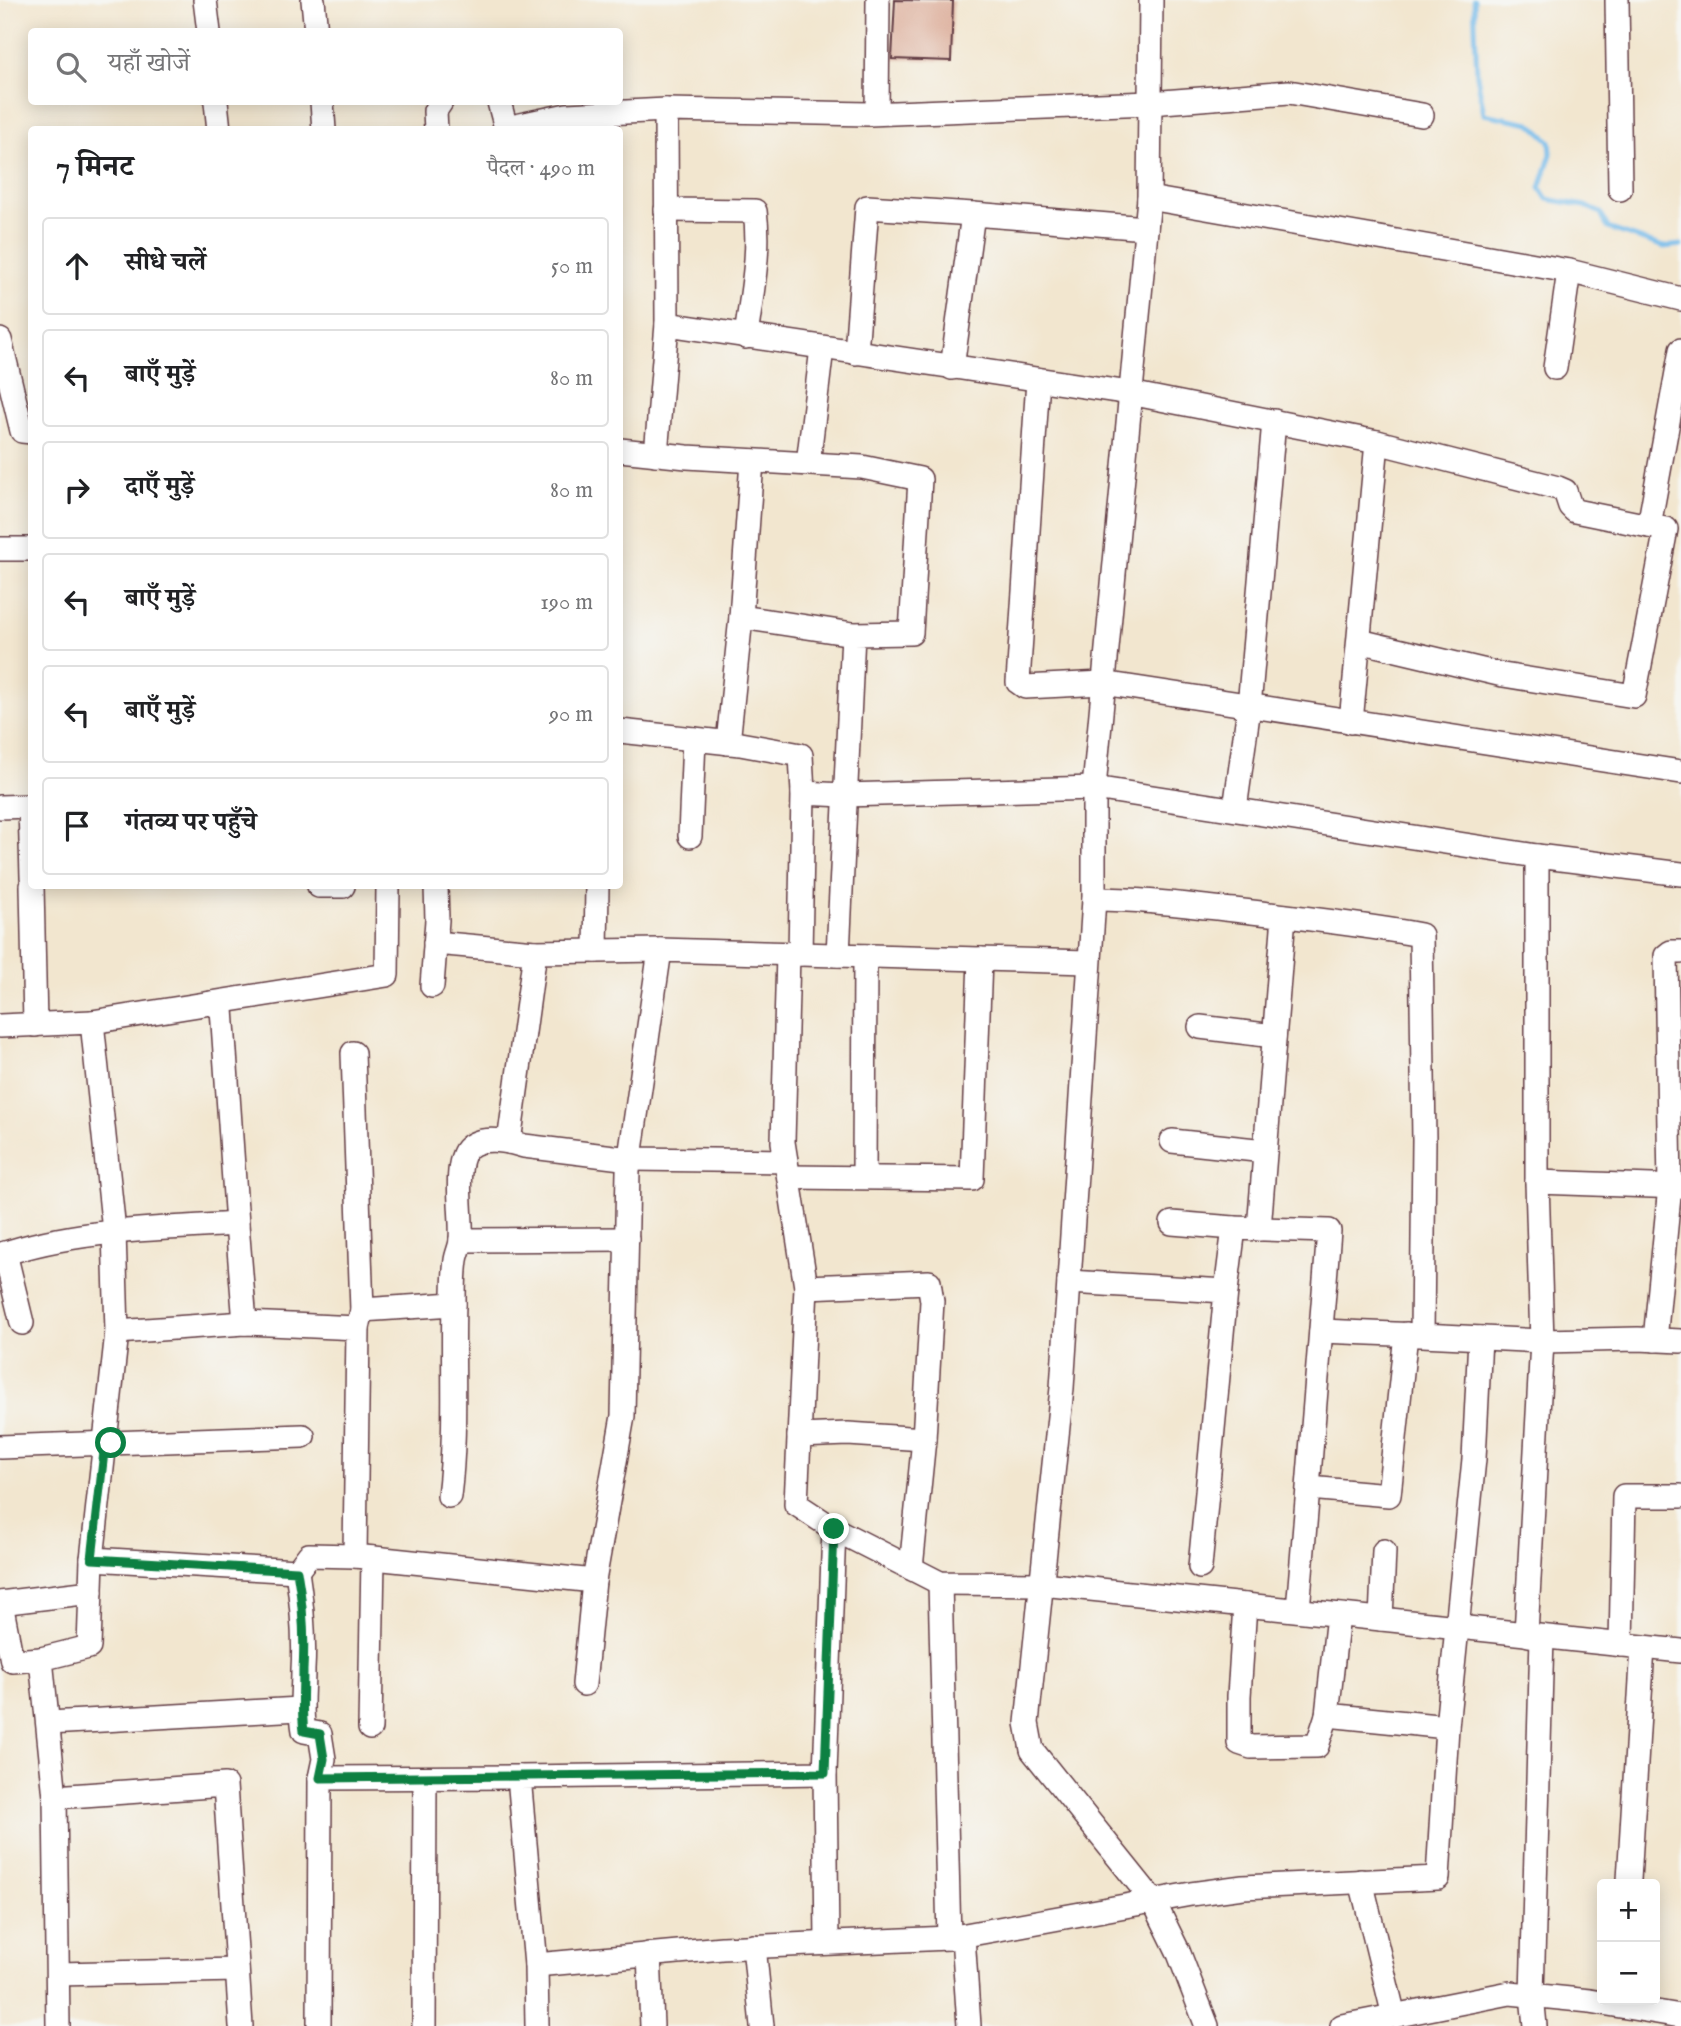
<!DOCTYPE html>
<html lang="hi">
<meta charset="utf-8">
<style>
:root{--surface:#fff;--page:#f6f6f6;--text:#202124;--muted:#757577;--line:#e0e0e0}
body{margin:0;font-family:"IM FELL English","Noto Serif Devanagari",serif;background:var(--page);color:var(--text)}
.controls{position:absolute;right:21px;bottom:21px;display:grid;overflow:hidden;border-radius:7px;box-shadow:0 4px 18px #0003}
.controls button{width:63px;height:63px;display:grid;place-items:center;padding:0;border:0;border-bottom:2px solid var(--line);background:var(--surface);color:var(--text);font:35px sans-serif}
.stop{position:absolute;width:21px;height:21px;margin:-16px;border:5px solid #0b8043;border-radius:50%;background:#fff}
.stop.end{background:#0b8043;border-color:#fff;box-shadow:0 2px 7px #0008}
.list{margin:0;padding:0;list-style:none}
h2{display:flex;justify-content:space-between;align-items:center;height:91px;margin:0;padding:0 28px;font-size:30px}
h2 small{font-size:23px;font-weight:400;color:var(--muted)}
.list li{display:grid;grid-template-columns:46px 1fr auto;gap:21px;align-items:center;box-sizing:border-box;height:98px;margin:0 14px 14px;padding:0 14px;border:2px solid var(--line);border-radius:7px}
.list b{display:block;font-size:26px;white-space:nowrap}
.list em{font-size:23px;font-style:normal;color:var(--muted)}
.icon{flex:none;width:38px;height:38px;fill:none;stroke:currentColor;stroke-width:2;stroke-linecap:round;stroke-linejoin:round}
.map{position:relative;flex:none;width:1681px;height:2026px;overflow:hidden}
.search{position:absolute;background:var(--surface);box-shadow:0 4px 18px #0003;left:28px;top:28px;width:595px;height:77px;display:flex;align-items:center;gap:18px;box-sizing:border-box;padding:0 24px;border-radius:7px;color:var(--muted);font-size:26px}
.panel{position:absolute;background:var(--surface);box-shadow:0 4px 18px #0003;left:28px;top:126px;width:595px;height:763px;border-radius:7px}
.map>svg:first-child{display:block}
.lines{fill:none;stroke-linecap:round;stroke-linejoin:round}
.stream{stroke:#72baea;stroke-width:5}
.building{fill:#daa793}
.minor-casing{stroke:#633d44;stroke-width:26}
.minor{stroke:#fff;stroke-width:23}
.route{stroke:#0b8043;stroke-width:9}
</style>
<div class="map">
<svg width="1681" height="2026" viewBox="0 0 1681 2026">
<rect width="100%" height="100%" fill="#f6f6f2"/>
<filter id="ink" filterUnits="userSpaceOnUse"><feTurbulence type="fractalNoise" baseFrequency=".0143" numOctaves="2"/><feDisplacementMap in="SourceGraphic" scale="14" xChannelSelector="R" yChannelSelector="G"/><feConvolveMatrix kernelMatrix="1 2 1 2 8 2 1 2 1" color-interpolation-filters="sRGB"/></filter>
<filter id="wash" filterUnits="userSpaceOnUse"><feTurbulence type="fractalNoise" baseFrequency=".00686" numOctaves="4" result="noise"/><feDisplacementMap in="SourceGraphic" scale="28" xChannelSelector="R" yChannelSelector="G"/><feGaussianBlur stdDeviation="1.57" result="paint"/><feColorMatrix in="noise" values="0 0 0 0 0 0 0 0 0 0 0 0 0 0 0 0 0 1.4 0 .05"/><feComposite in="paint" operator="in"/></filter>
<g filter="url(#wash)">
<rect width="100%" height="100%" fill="#f2e6cf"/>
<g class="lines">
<path class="stream" d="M1474 0 1477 75 1484 114 1530 123 1550 141 1551 154 1540 188 1547 199 1585 206 1601 213 1608 228 1664 247 1681 245"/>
</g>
<g id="blocks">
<path class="building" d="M895 0 953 1 951 61 892 59Z"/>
</g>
</g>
<g filter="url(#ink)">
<use href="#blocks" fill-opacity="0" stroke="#633d44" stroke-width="2"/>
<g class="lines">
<defs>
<g id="minor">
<path d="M205 0 209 32"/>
<path d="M313 0 316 32"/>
<path d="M1151 0 1149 198 1094 788V899L1062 1388 1027 1723 1032 1750 1154 1902 1178 1951 1207 2026"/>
<path d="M1617 0 1620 189"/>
<path d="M216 102 219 130"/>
<path d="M322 102 324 130"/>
<path d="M499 102 506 128"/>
<path d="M877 113 878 0"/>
<path d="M436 130 435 111 441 102"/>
<path d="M506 130V128L567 115 666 110"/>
<path d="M1149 198 1569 271 1681 299"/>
<path d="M666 210 755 211C761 252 751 296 746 337"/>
<path d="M667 324 666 110 869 114 1150 103 1289 92 1422 115"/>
<path d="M0 340 22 431 32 432"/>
<path d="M856 353 867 207 973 214"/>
<path d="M952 368 973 214 1146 228"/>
<path d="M1555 368 1569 271"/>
<path d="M1038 380 1018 682 1025 687 1103 683 1681 772"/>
<path d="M1377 442 1558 488 1565 491 1570 506 1575 511 1649 526 1681 350"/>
<path d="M620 450 687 457 862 467 920 479 911 633 853 634 838 955"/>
<path d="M656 454 667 324 1130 393 1377 442 1351 722"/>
<path d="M808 464 822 348"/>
<path d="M0 549H32"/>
<path d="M741 617 853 634"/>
<path d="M1359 641 1503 675 1634 696 1666 529 1649 526"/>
<path d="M620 731 740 744 801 755 803 793"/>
<path d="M728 743 741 617 752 461"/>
<path d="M30 806 32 877"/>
<path d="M0 807 32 806"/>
<path d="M1235 809 1249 707 1274 421"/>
<path d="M690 836 694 739"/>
<path d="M32 886 35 1025"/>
<path d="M319 886H343"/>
<path d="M1094 899C1141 899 1187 905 1234 910 1297 917 1359 924 1421 935L1424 1140 1422 1335 1542 1341 1638 1339 1681 1341"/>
<path d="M435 943 535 952 660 950"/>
<path d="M596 951 597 886"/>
<path d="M788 954 783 1142 806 1287 796 1504 834 1529"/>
<path d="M800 954 803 793 844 795 1094 788 1537 856 1681 874"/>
<path d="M432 986 437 920 436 886"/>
<path d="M211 1003 387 975 388 886"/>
<path d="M92 1022 211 1003 222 1009 237 1224"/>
<path d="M0 1026 92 1022 114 1231 117 1332 245 1323 358 1328 355 1556 594 1581 623 1416 628 1171 660 950 1088 962"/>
<path d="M1200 1027 1274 1036"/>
<path d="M353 1053 362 1310 358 1328"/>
<path d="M1172 1141 1265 1151"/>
<path d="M509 1142 535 952"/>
<path d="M864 1176 865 956"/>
<path d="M789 1177 972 1179 980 959"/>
<path d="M1537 1182 1681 1187"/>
<path d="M1172 1223 1234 1228"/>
<path d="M1259 1229 1284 916"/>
<path d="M461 1240 627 1239"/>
<path d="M5 1253 22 1323"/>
<path d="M0 1255C76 1229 158 1229 237 1224L245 1323"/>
<path d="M1069 1282 1226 1291 1200 1567"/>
<path d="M806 1287 929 1282 932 1301 924 1439 911 1568"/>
<path d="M1226 1291 1234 1228 1329 1231 1298 1610"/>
<path d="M362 1310 454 1304"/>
<path d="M1321 1331 1419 1335"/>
<path d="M1655 1340 1670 1186 1666 956 1671 952H1681"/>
<path d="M799 1436 848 1434 924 1439"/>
<path d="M0 1447 303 1436"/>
<path d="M1309 1488 1389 1495 1406 1334"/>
<path d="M449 1496C457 1432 452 1368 454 1303 454 1289 454 1274 456 1260 457 1253 461 1246 461 1239 463 1217 453 1166 467 1149 480 1135 508 1141 524 1146L630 1159 786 1161"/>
<path d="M92 1559 297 1571 309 1555 355 1556"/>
<path d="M297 1571C302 1604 305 1637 303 1670 303 1692 300 1709 304 1731L320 1734 324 1759 320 1778"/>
<path d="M940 1583 949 1938"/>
<path d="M0 1603 91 1592"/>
<path d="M1 1603 12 1661 41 1659"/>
<path d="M1245 1605 1239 1696V1743L1251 1747 1317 1746 1327 1715"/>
<path d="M1338 1615 1327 1715 1447 1727 1438 1878 1243 1887 1191 1894 949 1938 722 1948 536 1965 519 1777 825 1773 834 1529 940 1583 1042 1584 1526 1634 1542 1341 1537 1182V856"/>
<path d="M1381 1619 1384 1551"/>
<path d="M1529 1635 1681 1651"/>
<path d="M1621 1645 1624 1496H1681"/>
<path d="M584 1684 594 1581"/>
<path d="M49 1723 300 1709"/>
<path d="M1447 1727 1474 1459 1480 1338"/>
<path d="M370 1728 373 1558"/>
<path d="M825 1773 827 1943"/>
<path d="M55 1797 225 1785 241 2026"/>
<path d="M1629 1880 1643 1647"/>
<path d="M1361 1881 1394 2016"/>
<path d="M963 1936 969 2026"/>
<path d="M754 1946 762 2026"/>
<path d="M649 1954 652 2026"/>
<path d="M536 1965 537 2026"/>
<path d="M58 1974 237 1970"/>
<path d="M58 2026 55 1797 41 1659 89 1647 92 1559 117 1332"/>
<path d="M319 2026 320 1778 519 1777"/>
<path d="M424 2026 425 1778"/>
<path d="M1342 2026 1510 1993 1590 2001 1681 2016"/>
<path d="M1535 2026 1532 1995 1542 1637"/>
</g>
</defs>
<use href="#minor" class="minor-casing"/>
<use href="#minor" class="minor"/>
</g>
</g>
<g class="lines" filter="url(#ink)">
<path class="route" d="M111 1443H105L92 1559 297 1571C303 1604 305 1637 303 1670 303 1692 301 1710 304 1731L320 1734 324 1759 320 1778 825 1773 834 1529"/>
</g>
</svg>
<div class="controls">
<button>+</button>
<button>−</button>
</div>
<div class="stop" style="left:111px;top:1443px"></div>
<div class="stop end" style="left:834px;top:1529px"></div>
<div class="search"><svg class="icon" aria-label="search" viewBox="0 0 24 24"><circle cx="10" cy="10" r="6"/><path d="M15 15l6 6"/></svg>यहाँ खोजें</div>
<section class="panel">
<h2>7 मिनट<small>पैदल · 490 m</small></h2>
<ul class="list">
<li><svg class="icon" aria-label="ahead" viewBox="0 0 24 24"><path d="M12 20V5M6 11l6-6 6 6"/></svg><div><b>सीधे चलें</b></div><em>50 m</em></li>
<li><svg class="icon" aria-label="left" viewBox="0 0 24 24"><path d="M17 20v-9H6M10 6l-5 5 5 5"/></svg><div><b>बाएँ मुड़ें</b></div><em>80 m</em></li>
<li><svg class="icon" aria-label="right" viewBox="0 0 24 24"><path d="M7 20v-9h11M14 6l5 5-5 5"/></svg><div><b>दाएँ मुड़ें</b></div><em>80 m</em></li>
<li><svg class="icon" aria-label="left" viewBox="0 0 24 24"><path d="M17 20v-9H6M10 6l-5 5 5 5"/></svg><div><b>बाएँ मुड़ें</b></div><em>190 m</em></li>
<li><svg class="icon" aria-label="left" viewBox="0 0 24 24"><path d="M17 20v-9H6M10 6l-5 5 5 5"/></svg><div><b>बाएँ मुड़ें</b></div><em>90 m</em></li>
<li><svg class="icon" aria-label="arrive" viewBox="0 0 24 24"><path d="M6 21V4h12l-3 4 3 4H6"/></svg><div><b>गंतव्य पर पहुँचे</b></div></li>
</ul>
</section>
</div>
